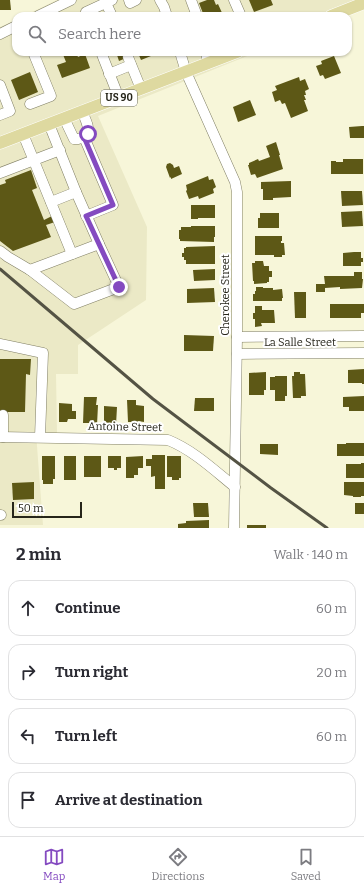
<!DOCTYPE html>
<meta charset="utf-8">
<style>
:root{--surface:#fff;--page:#f7f7f7;--text:#2b2b33;--muted:#7c7c81;--line:#e1e1e2;--accent:#844ac0}
body{margin:0;font-family:Bitter,serif;background:var(--page);color:var(--text)}
.scale{position:absolute;left:12px;bottom:10px;width:70px;box-sizing:border-box;padding-left:4px;border:2px solid #26251a;border-top:0;font-size:11px;line-height:14px;white-space:nowrap;color:#26251a;-webkit-text-stroke:3px #fff;paint-order:stroke}
.stop{position:absolute;width:12px;height:12px;margin:-9px;border:3px solid #844ac0;border-radius:50%;background:#fff}
.stop.end{background:#844ac0;border-color:#fff;box-shadow:0 1px 4px #0008}
.list{margin:0;padding:0;list-style:none}
h2{display:flex;justify-content:space-between;align-items:center;height:52px;margin:0;padding:0 16px;font-size:17px}
h2 small{font-size:13px;font-weight:400;color:var(--muted)}
.list li{display:grid;grid-template-columns:26px 1fr auto;gap:12px;align-items:center;box-sizing:border-box;height:56px;margin:0 8px 8px;padding:0 8px;border:1px solid var(--line);border-radius:12px}
.list b{display:block;font-size:15px;white-space:nowrap}
.list em{font-size:13px;font-style:normal;color:var(--muted)}
.icon{flex:none;width:22px;height:22px;fill:none;stroke:currentColor;stroke-width:2;stroke-linecap:round;stroke-linejoin:round}
.map{position:relative;flex:none;width:364px;height:528px;overflow:hidden}
.search{position:absolute;background:var(--surface);box-shadow:0 1px 3px #0004;left:12px;right:12px;top:12px;height:44px;display:flex;align-items:center;gap:10px;box-sizing:border-box;padding:0 14px;border-radius:12px;color:var(--muted);font-size:15px}
.sheet{height:308px;background:var(--surface)}
nav{display:flex;justify-content:space-around;align-items:center;box-sizing:border-box;height:56px;border-top:1px solid var(--line);background:var(--surface);font-size:11px;color:var(--muted)}
nav a{display:grid;justify-items:center;gap:2px}
nav .on{color:var(--accent)}
.map>svg:first-child{display:block}
.built{fill:#ebe9c6}
.building{fill:#5d5816}
.lines{fill:none;stroke-linecap:round;stroke-linejoin:round}
.minor-casing{stroke:#807f65;stroke-width:11}
.major-casing{stroke:#fff;stroke-width:13}
.minor{stroke:#fff;stroke-width:10}
.major{stroke:#ded9a0;stroke-width:12}
.rail{stroke:#545344;stroke-width:3}
.route{stroke:#844ac0;stroke-width:5}
.labels{text-anchor:middle;dominant-baseline:central;stroke-width:4;stroke-linejoin:round;paint-order:stroke}
.shield{fill:#fff;stroke:#67665f;stroke-width:1}
.shield-label{font-size:10px;font-weight:bold;fill:#26251a}
.street-label{font-size:11px;fill:#26251a;stroke:#fff}
</style>
<div class="map">
<svg width="364" height="528" viewBox="0 0 364 528">
<rect width="100%" height="100%" fill="#f7f6d9"/>
<g class="built">
<path d="M57 0H364L346 16H24Z"/>
<path d="M16 20V52H257L98 116 147 227 146 300 78 345V374H56L57 433H36L43 525H0V27Z"/>
</g>
<g class="building">
<path d="M0 0H10L11 10H0Z"/>
<path d="M207 0H214L216 5 218 4 223 15 204 16 199 3Z"/>
<path d="M249 0H271L273 5 254 12Z"/>
<path d="M62 52H76L78 57 85 54 90 68 62 78 57 65 66 62Z"/>
<path d="M116 52H161L141 60 138 53 119 61Z"/>
<path d="M334 56 341 73 325 79 323 75 320 76 316 66 322 64 321 61Z"/>
<path d="M30 72 38 92 19 100 11 80Z"/>
<path d="M299 77 300 81 305 79 309 89 305 91 306 95H304L306 100H304L308 111 291 118 285 103 282 104 280 100 275 102 272 92 277 90 275 86Z"/>
<path d="M250 100 256 115 238 122 233 107Z"/>
<path d="M362 126H364V138H350L349 127Z"/>
<path d="M276 142 280 155H279L283 169 257 178 255 174 251 175 248 165H249V163L258 159 259 161 270 157 266 146Z"/>
<path d="M343 159H363V174H331V161H336V162H343Z"/>
<path d="M170 163 173 165 174 168 179 166 182 174 171 179V177L170 178 166 167 167 164Z"/>
<path d="M31 170 37 188 32 190 44 220 52 216 55 222 46 225 51 237 13 251 0 241V185L6 183 5 180Z"/>
<path d="M208 176 209 180 213 179 216 187 213 189 214 193 199 199 198 196 189 199 186 191 187 190 186 185Z"/>
<path d="M291 181V197L273 198V200H263V189H261V182Z"/>
<path d="M341 191H362L363 205 342 206Z"/>
<path d="M191 205H215V218H198V219H191Z"/>
<path d="M362 211 363 226 342 227 341 212Z"/>
<path d="M260 213H279V228H258V218H260Z"/>
<path d="M191 226H215V237H214V242L180 241V239H179V230H181V227H191Z"/>
<path d="M255 236H282V241H281V243H284L285 255H282V257H274V255H255Z"/>
<path d="M215 246V264H186V260H184V257H182V253H184V248H186V247Z"/>
<path d="M354 252H361V258H363V262H361V266H343V253Z"/>
<path d="M255 261H263L264 266H269V271H272V277H269V282H267V283L254 284V281H253L252 263H255Z"/>
<path d="M215 269V280L194 281 193 270Z"/>
<path d="M354 272H362V279H363L362 288 340 289V287L325 288V292H316V284H325L324 276H354Z"/>
<path d="M256 287H263V288H273V290L282 289 283 298H282V301H253V294H255V291H256Z"/>
<path d="M214 288 215 302 187 303V289Z"/>
<path d="M294 292H306V318H295Z"/>
<path d="M330 304H364V313H361V318H330Z"/>
<path d="M255 306H262V310H274L275 323H261L262 326 255 327V319H253V313H255Z"/>
<path d="M184 335 214 336 213 351H184Z"/>
<path d="M0 359H31L30 375 26 374 25 412H0Z"/>
<path d="M364 369V384H362V383H348V370Z"/>
<path d="M266 372V390H264V395H249V373Z"/>
<path d="M294 372H300V374H305L306 396H301V398H293L292 376H294Z"/>
<path d="M275 376H287V396H285V401H275V390H270V377H275Z"/>
<path d="M364 396V411H349V407H343V397Z"/>
<path d="M84 397H97L96 405H98L97 425H89V423H83Z"/>
<path d="M195 398H214V411H194Z"/>
<path d="M127 400H136V405L144 406V422L138 421V425H132V422H128Z"/>
<path d="M59 403 72 404V411H76V419H68L67 422H59Z"/>
<path d="M104 406 117 407 116 425H109V423H104Z"/>
<path d="M346 443H364V456H337V444H346Z"/>
<path d="M260 444H278V455L260 454Z"/>
<path d="M152 455H165V489H155V476L151 477V466H146V459H152Z"/>
<path d="M42 456H55V479H53V484H43V480H42Z"/>
<rect x="64" y="456" width="12" height="24"/>
<rect x="84" y="456" width="17" height="21"/>
<path d="M108 456H121V468H117V470H114V468H108Z"/>
<path d="M143 456V468H138V475H134V478H126V457Z"/>
<path d="M167 456H181V478H179V480H172V477H167Z"/>
<path d="M361 463H364V478H346V464H361Z"/>
<path d="M34 482V499L13 500 12 483Z"/>
<path d="M344 482H364V496H361V497H353V496L344 495Z"/>
<path d="M193 503H208L209 517H194Z"/>
<rect x="355" y="503" width="9" height="11"/>
<path d="M209 520V528H178V524L186 523V521Z"/>
<rect x="247" y="525" width="19" height="3"/>
</g>
<g class="lines">
<defs>
<g id="minor">
<path d="M129 0 130 3 136 0"/>
<path d="M160 0 164 7 167 16"/>
<path d="M191 0 197 16"/>
<path d="M234 0 241 16"/>
<path d="M106 3 112 16"/>
<path d="M38 16 71 0"/>
<path d="M87 16 86 12 112 0"/>
<path d="M0 34 16 26"/>
<path d="M101 52 119 98"/>
<path d="M180 52 186 72 235 182 237 192V337L234 528"/>
<path d="M206 52 208 63"/>
<path d="M128 57 141 89"/>
<path d="M109 74 131 65"/>
<path d="M0 85 10 111 0 115"/>
<path d="M30 104 51 96 33 52"/>
<path d="M82 111C85 119 90 127 88 135L84 137"/>
<path d="M64 118 74 139H78L84 137 113 205 86 216"/>
<path d="M23 134 72 254"/>
<path d="M0 173 60 150"/>
<path d="M51 202 76 192"/>
<path d="M0 251 8 257 30 270 74 304 119 287 99 244"/>
<path d="M30 270 99 244 76 192 49 124"/>
<path d="M237 337 364 336"/>
<path d="M0 344 43 353 40 437"/>
<path d="M237 354 364 353"/>
<path d="M3 415V437"/>
<path d="M0 437 168 440C193 450 214 470 235 487"/>
<path d="M0 515H1"/>
</g>
<g id="major">
<path d="M331 16 364 3"/>
<path d="M0 143 237 52"/>
</g>
</defs>
<use href="#minor" class="minor-casing"/>
<use href="#major" class="major-casing"/>
<use href="#minor" class="minor"/>
<use href="#major" class="major"/>
<path class="rail" d="M0 269 153 399 271 488 327 528"/>
</g>
<g class="lines">
<path class="route" d="M88 134 84 137 113 205 86 216 119 287"/>
</g>
<g class="labels">
<rect class="shield" x="101" y="90" width="36" height="16" rx="3"/>
<g class="shield-label">
<text x="119" y="98">US 90</text>
</g>
<g class="street-label">
<text transform="translate(225 295) rotate(-90)">Cherokee Street</text>
<text x="300" y="342">La Salle Street</text>
<text transform="translate(125 427) rotate(1)">Antoine Street</text>
</g>
</g>
</svg>
<div class="scale">50 m</div>
<div class="stop" style="left:88px;top:134px"></div>
<div class="stop end" style="left:119px;top:287px"></div>
<div class="search"><svg class="icon" aria-label="search" viewBox="0 0 24 24"><circle cx="10" cy="10" r="6"/><path d="M15 15l6 6"/></svg>Search here</div>
</div>
<section class="sheet">
<h2>2 min<small>Walk · 140 m</small></h2>
<ul class="list">
<li><svg class="icon" aria-label="ahead" viewBox="0 0 24 24"><path d="M12 20V5M6 11l6-6 6 6"/></svg><div><b>Continue</b></div><em>60 m</em></li>
<li><svg class="icon" aria-label="right" viewBox="0 0 24 24"><path d="M7 20v-9h11M14 6l5 5-5 5"/></svg><div><b>Turn right</b></div><em>20 m</em></li>
<li><svg class="icon" aria-label="left" viewBox="0 0 24 24"><path d="M17 20v-9H6M10 6l-5 5 5 5"/></svg><div><b>Turn left</b></div><em>60 m</em></li>
<li><svg class="icon" aria-label="arrive" viewBox="0 0 24 24"><path d="M6 21V4h12l-3 4 3 4H6"/></svg><div><b>Arrive at destination</b></div></li>
</ul>
</section>
<nav>
<a class="on"><svg class="icon" aria-label="map" viewBox="0 0 24 24"><path d="M3 6l6-2 6 2 6-2v14l-6 2-6-2-6 2zM9 4v14M15 6v14"/></svg>Map</a>
<a><svg class="icon" aria-label="directions" viewBox="0 0 24 24"><path d="M12 3l9 9-9 9-9-9zM9 14v-3h6M13 9l2 2-2 2"/></svg>Directions</a>
<a><svg class="icon" aria-label="saved" viewBox="0 0 24 24"><path d="M7 4h10v16l-5-4-5 4z"/></svg>Saved</a>
</nav>
